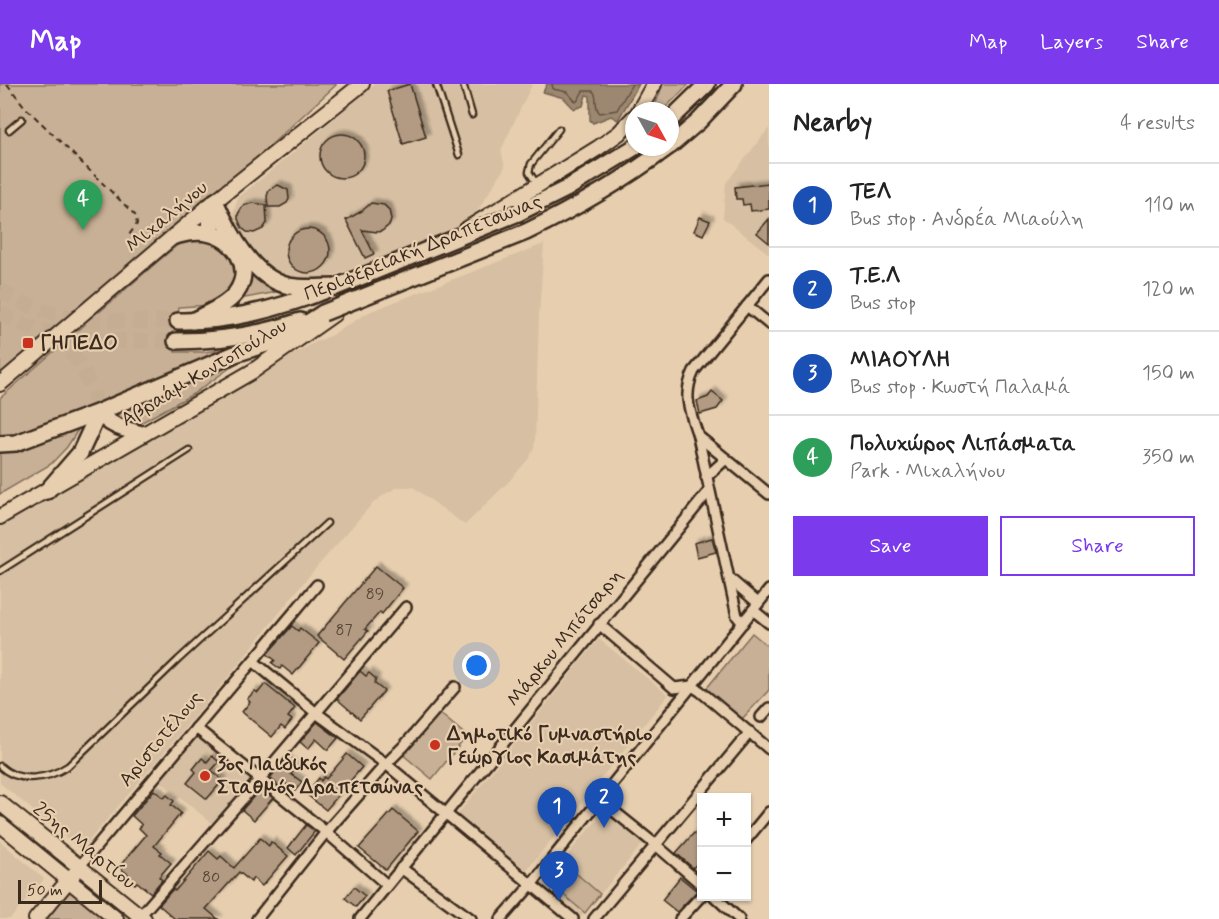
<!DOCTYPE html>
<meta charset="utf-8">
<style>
:root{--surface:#fff;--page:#f6f6f6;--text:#222;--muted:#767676;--line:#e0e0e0;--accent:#7c3aed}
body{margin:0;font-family:Mynerve,sans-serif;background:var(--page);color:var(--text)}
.controls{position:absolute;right:18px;bottom:18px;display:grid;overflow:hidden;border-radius:0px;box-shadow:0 2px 4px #0004}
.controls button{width:54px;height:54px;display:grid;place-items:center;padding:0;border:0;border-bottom:2px solid var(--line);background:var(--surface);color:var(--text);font:30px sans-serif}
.compass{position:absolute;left:625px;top:18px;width:54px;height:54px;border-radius:50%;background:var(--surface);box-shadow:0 2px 4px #0004;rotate:130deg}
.scale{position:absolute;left:18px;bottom:15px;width:84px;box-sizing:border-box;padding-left:6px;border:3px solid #3b2a1e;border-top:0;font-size:16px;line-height:21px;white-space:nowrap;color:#3b2a1e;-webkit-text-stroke:4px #e6ceaf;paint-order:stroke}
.you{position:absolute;left:477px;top:582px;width:21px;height:21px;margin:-15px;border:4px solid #fff;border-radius:50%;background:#1a73e8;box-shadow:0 0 0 9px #1a73e833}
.badge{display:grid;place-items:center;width:39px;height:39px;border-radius:50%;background:var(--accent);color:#fff;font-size:20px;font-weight:700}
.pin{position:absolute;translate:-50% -50px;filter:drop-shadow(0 2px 3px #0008)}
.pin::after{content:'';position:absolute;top:32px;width:21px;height:18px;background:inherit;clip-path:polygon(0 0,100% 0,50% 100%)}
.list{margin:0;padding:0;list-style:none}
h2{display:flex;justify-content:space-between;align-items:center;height:78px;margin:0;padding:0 24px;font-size:26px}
h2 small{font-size:20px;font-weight:400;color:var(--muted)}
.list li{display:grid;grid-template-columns:39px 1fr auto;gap:18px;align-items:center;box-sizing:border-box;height:84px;padding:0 24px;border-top:2px solid var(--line)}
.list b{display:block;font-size:22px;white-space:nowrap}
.list p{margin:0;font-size:20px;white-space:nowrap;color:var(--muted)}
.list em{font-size:20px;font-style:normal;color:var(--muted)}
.actions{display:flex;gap:12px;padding:18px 24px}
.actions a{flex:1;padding:14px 0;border:2px solid var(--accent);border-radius:0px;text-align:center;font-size:21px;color:var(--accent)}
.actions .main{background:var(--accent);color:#fff}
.map{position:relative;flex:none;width:769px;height:835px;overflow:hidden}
header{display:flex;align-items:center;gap:36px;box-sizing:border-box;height:84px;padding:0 30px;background:var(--accent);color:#fff}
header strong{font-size:28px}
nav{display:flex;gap:33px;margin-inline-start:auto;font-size:21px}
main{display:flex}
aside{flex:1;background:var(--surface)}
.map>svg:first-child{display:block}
.built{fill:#d6bfa2}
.green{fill:#c7b095;stroke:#816d5a;stroke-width:1.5}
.water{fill:#9c8871;stroke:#756250;stroke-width:1.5}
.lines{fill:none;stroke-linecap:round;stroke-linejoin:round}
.shore{stroke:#62503f;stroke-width:1.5}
.building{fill:#b29b82;stroke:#3b2a1e;stroke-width:1.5;filter:url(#shadow)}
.primary-tunnel{stroke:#c4ad92;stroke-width:15;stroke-dasharray:15 8;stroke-linecap:butt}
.lane-casing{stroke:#3b2a1e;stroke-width:9}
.street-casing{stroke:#3b2a1e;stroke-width:14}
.secondary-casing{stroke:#3b2a1e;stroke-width:18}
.primary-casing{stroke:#3b2a1e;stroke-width:20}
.path{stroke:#3b2a1e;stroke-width:2;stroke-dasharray:6 4.5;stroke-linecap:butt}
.lane{stroke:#e6ceaf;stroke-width:4.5}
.street{stroke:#e6ceaf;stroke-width:9}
.secondary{stroke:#e6ceaf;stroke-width:14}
.primary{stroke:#e6ceaf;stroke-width:15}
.primary-bridge-casing{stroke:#3b2a1e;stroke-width:20;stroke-linecap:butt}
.primary-bridge{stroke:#e6ceaf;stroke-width:15}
.poi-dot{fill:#c8321e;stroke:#e6ceaf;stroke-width:2}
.labels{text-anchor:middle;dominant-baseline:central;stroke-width:4.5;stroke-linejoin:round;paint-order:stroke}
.number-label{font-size:16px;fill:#594637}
.street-label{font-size:20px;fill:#3b2a1e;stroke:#e6ceaf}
.poi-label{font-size:20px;font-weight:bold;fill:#3b2a1e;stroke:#e6ceaf;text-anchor:start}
</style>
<header>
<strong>Map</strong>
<nav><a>Map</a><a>Layers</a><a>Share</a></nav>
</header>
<main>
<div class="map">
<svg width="769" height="835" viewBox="0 0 769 835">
<defs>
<filter id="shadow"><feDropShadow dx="4" dy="-4" stdDeviation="1.5" flood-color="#0004"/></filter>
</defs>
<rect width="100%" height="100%" fill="#e6ceaf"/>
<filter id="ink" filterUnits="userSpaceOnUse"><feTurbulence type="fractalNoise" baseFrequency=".0167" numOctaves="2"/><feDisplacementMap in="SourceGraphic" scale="12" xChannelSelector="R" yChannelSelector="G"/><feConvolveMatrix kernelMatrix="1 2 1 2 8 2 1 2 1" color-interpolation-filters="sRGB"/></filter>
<g filter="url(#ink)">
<g class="built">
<path d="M373 0H532L501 66 505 83 478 126 468 137 456 144 430 155 327 194 307 198 280 193 268 183 240 150 234 140 233 131 238 114 374 2Z"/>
<path d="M769 44V170L723 134 726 99Z"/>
<path d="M544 160 539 230 535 356 534 364 529 374 511 395 465 441 413 403H398L385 410 372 420 308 493 229 592 81 766 0 699V441L230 306 312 260 332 251 369 228Z"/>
<path d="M599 555 668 611 526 787 457 731Z"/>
<path d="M198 650 251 694 213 740 159 696Z"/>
<path d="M605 726 644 758 581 833 543 800Z"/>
<path d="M0 757 44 795 10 835H0Z"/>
</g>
<g class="green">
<path d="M0 0H336V1L260 71 0 293Z"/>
<path d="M663 0H689L662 27H653Z"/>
<path d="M191 153 210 155 227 166 233 174 236 192 228 211 211 221 179 223 175 268H205L233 264 26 352 0 355V314L156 179 182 157Z"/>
<path d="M252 187 287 204 272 209 234 216 248 196Z"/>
<path d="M237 279 193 310 135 342 116 336 113 331Z"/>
<path d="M83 338 67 363 51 380 0 410V362Z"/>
<path d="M752 549 769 563V606L742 635 706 605Z"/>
<path d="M437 627 467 652 432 695 402 670Z"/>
<path d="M0 724 65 779 63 783 0 736Z"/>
<path d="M570 784 600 810 585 829 554 803Z"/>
<path d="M85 797 88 798 133 835H119L81 801Z"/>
<path d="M71 806 105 833 103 835H47Z"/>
</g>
<path class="water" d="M547 0H639L618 36 611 32 593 39 590 36V12L586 11 583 22 574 25 564 14 543 8Z"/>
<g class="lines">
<path class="shore" d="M552 0 553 5 567 8 576 18 578 16 583 7H593C599 13 593 24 600 29L617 26 632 0"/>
</g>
<g class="building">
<path d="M410 0 426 53 403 60 387 7Z"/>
<circle cx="342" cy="72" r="22"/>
<path d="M769 99V125L751 127 750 120 743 121 742 115H736L735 103Z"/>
<path d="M278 101 288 106 289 115 287 119 280 123H268L267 112 269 106Z"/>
<path d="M252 119 266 121 267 139 263 145 254 149 247 148 242 144 238 135V130L243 122Z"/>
<path d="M371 119 384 121 389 126 391 135 390 140 382 147 377 148 362 146 374 170 365 174 346 136 362 127Z"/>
<path d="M700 133 710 137 703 151 694 147Z"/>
<path d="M769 135V159L757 149Z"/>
<circle cx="308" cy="167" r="22"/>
<path d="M712 308 723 317 717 325 700 330 697 317 708 313Z"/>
<path d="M712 454 716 468 697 473 694 459Z"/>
<path d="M376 482 403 504 382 530 380 528 365 545 368 547 344 575 317 552Z"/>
<path d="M292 542 298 547 300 544 319 559 293 591 282 582 280 585 272 579 275 576 267 570Z"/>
<path d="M360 587 366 592 369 589 376 595 374 599 384 607 360 635 337 615Z"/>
<path d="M265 600 295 624 288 633 292 636 285 645 281 642 272 653 242 628 250 618 247 615 255 607 258 609Z"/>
<path d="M317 638 338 654 328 666 316 655 308 665 300 658Z"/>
<path d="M347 670 362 683 326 726 306 710 319 694 321 697 324 693 326 695Z"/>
<path d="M212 672 219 678 211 687 223 696 207 715 187 699 196 688 193 685 202 674 207 678Z"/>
<path d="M286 675 296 684 291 690 302 698 295 707 285 699 281 704 270 694Z"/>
<path d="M261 704 273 714 254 736 242 726Z"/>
<path d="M154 706 164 714 167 711 174 717 171 721 181 729 154 762 162 768 160 770 171 779 159 793 162 796 151 809 137 798 135 800 128 795 130 792 119 783 146 751 139 744 142 741 132 732Z"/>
<path d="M393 726 418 747 386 786 359 764Z"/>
<path d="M306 741 315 747 296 771 288 764Z"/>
<path d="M694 749 702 755V774L693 784 676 769Z"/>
<path d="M260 754 269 762 271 758 288 772 262 802 253 794 251 798 239 788 206 825 218 835H175L159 821 173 805 175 807 209 767 218 775 221 772 234 784Z"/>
<path d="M680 793 697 807 677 828 662 816Z"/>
<path d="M354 803 365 812 356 823 345 814Z"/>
</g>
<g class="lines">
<g class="primary-tunnel">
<path d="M0 206C53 242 117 237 178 237"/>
<path d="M0 229C54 260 116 257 176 257"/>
<path d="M55 251C80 271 90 299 99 328"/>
</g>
<defs>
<g id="lane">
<path d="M436 0 459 71"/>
<path d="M463 0 472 31"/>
<path d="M9 46 22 35"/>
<path d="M536 99 529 88 531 80 559 45"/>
<path d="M0 487 189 366"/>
<path d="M0 682C19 700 48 695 68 682L178 576 327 439"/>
</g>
<g id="street">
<path d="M747 222 769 240"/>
<path d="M698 352 769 410"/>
<path d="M706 393 726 375"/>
<path d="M730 495 758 519"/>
<path d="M753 526 769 539"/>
<path d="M743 539 737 532 698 352C690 327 682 312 694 287L769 195"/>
<path d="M599 540 674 604 692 602 700 607 769 665"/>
<path d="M253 577 315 628 386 680 573 835"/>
<path d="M761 633 769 624"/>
<path d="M196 644 326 748 387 801"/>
<path d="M600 716 656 761 702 801"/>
<path d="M746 756 769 728"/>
<path d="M79 783 317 501"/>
<path d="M401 784 471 835"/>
<path d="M714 812 739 835"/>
<path d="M140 832 260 695 406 523"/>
<path d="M257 835 326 748 386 680 404 662 455 603"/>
<path d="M360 835 709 407"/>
<path d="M501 835 531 801 769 506"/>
<path d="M594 835 750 648"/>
<path d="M680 835 702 811"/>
</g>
<g id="secondary">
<path d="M639 27 654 0"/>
<path d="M467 145 598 64 619 49 634 33"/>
<path d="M367 207 420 174"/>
<path d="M0 300 215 117 362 0"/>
<path d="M0 433 253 287 334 230"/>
<path d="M0 719 144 835"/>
<path d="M0 740 116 835"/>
<path d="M36 835 73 791"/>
</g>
<g id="primary">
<path d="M670 36 707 0"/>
<path d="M670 62 698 38 734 0"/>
<path d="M215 117C229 148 252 194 289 202 304 205 320 203 336 203"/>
<path d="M208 123 210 139 214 150"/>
<path d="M518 129 566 105 635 63"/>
<path d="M175 152C186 149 196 147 207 149 235 154 254 184 236 209 226 222 207 229 193 237"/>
<path d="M178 237C229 238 277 225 324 207"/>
<path d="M176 257C218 257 260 251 300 237"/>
<path d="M0 360 16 359 99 328 235 270 282 255 323 229"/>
<path d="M47 407 80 369 99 328C110 343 125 345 142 350"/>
</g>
</defs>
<use href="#lane" class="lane-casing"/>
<use href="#street" class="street-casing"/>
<use href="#secondary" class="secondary-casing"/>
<use href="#primary" class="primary-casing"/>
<path class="path" d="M7 0 25 23 135 131 137 140 129 151"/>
<use href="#lane" class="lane"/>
<use href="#street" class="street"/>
<use href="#secondary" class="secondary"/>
<use href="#primary" class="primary"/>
<defs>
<g id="primary-bridge">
<path d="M336 203 518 129"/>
<path d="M323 229 526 148C576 124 624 96 668 63"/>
</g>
</defs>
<use href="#primary-bridge" class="primary-bridge-casing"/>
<use href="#primary-bridge" class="primary-bridge"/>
</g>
</g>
<g class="poi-dot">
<rect x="22" y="253" width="12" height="12" rx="3"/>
<circle cx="435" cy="661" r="6"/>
<circle cx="205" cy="692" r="6"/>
</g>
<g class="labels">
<g class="number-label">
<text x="375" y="510">89</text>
<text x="344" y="546">87</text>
<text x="211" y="793">80</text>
</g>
<g class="street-label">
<text transform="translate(167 133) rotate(-40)">Μιχαλήνου</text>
<text transform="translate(423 164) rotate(-22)">Περιφερειακή Δραπετσώνας</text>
<text transform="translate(204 289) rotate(-31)">Αβραάμ Κοντοπούλου</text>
<text transform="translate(565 554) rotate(-51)">Μάρκου Μπότσαρη</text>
<text transform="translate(161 655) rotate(-50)">Αριστοτέλους</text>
<text transform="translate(84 762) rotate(39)">25ης Μαρτίου</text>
</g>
<g class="poi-label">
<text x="40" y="259">ΓΗΠΕΔΟ</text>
<text x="447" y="650">Δημοτικό Γυμναστήριο<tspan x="447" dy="23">Γεώργιος Κασιμάτης</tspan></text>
<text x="217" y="680">3ος Παιδικός<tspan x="217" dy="23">Σταθμός Δραπετσώνας</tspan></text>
</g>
</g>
</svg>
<div class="controls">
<button>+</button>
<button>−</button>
</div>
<svg class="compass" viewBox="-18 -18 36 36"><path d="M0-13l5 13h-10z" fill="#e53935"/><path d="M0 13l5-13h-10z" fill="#767676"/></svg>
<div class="scale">50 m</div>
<div class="you"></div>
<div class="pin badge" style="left:557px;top:753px;background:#1a4fb4">1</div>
<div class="pin badge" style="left:604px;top:744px;background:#1a4fb4">2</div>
<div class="pin badge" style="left:559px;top:817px;background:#1a4fb4">3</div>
<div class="pin badge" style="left:83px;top:146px;background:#2e9e5b">4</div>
</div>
<aside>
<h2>Nearby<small>4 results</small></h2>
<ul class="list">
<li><span class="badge" style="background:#1a4fb4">1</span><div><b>ΤΕΛ</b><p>Bus stop · Ανδρέα Μιαούλη</p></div><em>110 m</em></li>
<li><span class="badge" style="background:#1a4fb4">2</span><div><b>Τ.Ε.Λ</b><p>Bus stop</p></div><em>120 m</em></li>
<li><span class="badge" style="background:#1a4fb4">3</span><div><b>ΜΙΑΟΥΛΗ</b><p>Bus stop · Κωστή Παλαμά</p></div><em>150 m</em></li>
<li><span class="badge" style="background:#2e9e5b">4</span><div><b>Πολυχώρος Λιπάσματα</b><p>Park · Μιχαλήνου</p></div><em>350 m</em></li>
</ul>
<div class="actions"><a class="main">Save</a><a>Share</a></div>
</aside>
</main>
